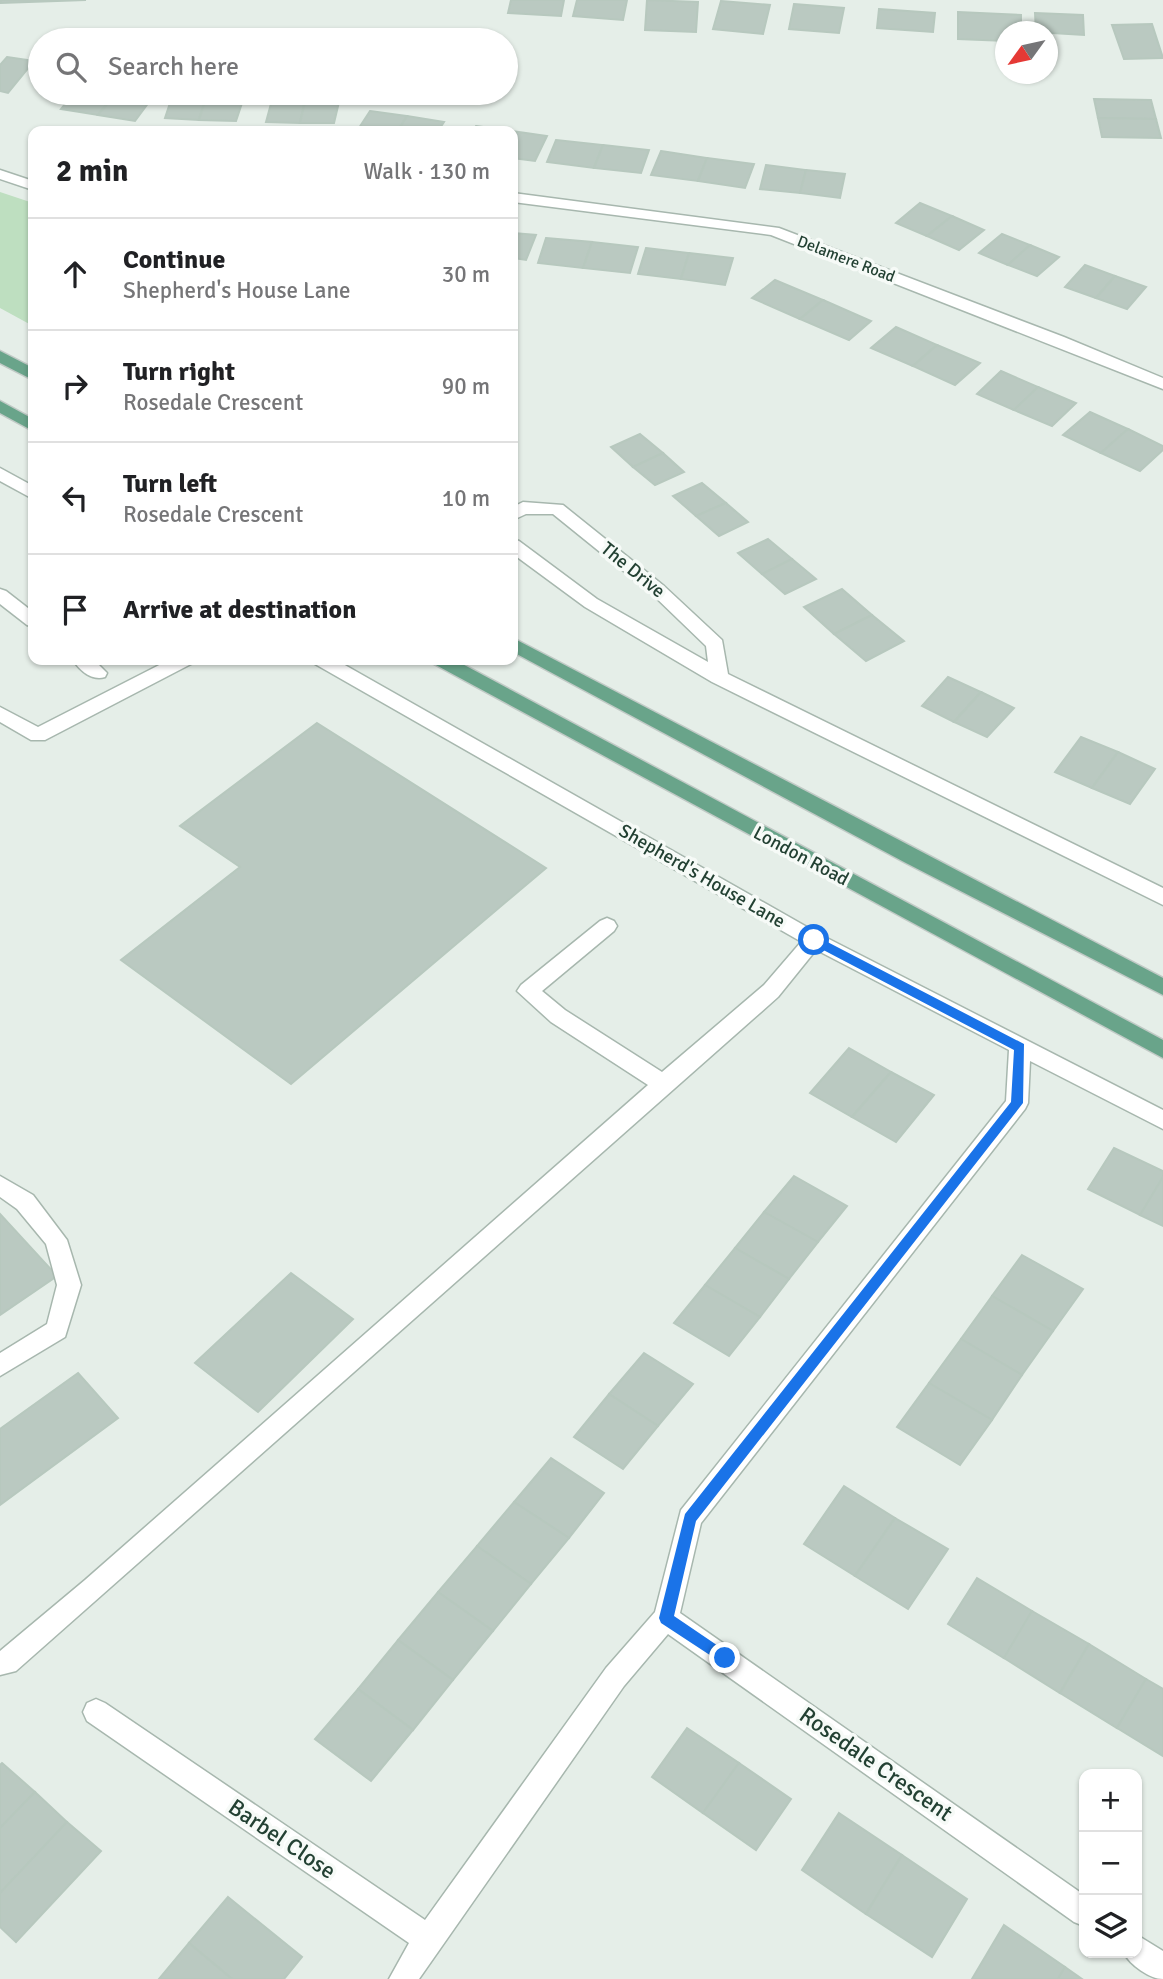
<!DOCTYPE html>
<meta charset="utf-8">
<style>
:root{--surface:#fff;--page:#f2f2f2;--text:#202124;--muted:#757577;--line:#e0e0e0}
body{margin:0;font-family:Signika,sans-serif;background:var(--page);color:var(--text)}
.controls{position:absolute;right:21px;bottom:21px;display:grid;overflow:hidden;border-radius:14px;box-shadow:0 2px 5px #0004}
.controls button{width:63px;height:63px;display:grid;place-items:center;padding:0;border:0;border-bottom:2px solid var(--line);background:var(--surface);color:var(--text);font:35px sans-serif}
.compass{position:absolute;left:995px;top:21px;width:63px;height:63px;border-radius:50%;background:var(--surface);box-shadow:0 2px 5px #0004;rotate:237deg}
.stop{position:absolute;width:21px;height:21px;margin:-16px;border:5px solid #1a73e8;border-radius:50%;background:#fff}
.stop.end{background:#1a73e8;border-color:#fff;box-shadow:0 2px 7px #0008}
.list{margin:0;padding:0;list-style:none}
h2{display:flex;justify-content:space-between;align-items:center;height:91px;margin:0;padding:0 28px;font-size:30px}
h2 small{font-size:23px;font-weight:400;color:var(--muted)}
.list li{display:grid;grid-template-columns:46px 1fr auto;gap:21px;align-items:center;box-sizing:border-box;height:112px;padding:0 28px;border-top:2px solid var(--line)}
.list b{display:block;font-size:26px;white-space:nowrap}
.list p{margin:0;font-size:23px;white-space:nowrap;color:var(--muted)}
.list em{font-size:23px;font-style:normal;color:var(--muted)}
.icon{flex:none;width:38px;height:38px;fill:none;stroke:currentColor;stroke-width:2;stroke-linecap:round;stroke-linejoin:round}
.map{position:relative;flex:none;width:1163px;height:1979px;overflow:hidden}
.search{position:absolute;background:var(--surface);box-shadow:0 2px 5px #0004;left:28px;top:28px;width:490px;height:77px;display:flex;align-items:center;gap:18px;box-sizing:border-box;padding:0 24px;border-radius:38px;color:var(--muted);font-size:26px}
.panel{position:absolute;background:var(--surface);box-shadow:0 2px 5px #0004;left:28px;top:126px;width:490px;height:539px;border-radius:14px}
.map>svg:first-child{display:block}
.green{fill:#bedfc0}
.building{fill:#bac9c1;stroke:#b7c8be;stroke-width:2}
.lines{fill:none;stroke-linecap:round;stroke-linejoin:round}
.lane-casing{stroke:#a7b7ae;stroke-width:3}
.street-casing{stroke:#a7b7ae;stroke-width:3}
.primary-casing{stroke:#c1cac6;stroke-width:3}
.lane{fill:#fff;fill-rule:evenodd}
.street{fill:#fff;fill-rule:evenodd}
.primary{fill:#69a48a;fill-rule:evenodd}
.route{fill:#1a73e8}
.labels{text-anchor:middle;dominant-baseline:central;stroke-width:7;stroke-linejoin:round;paint-order:stroke}
.far-street-label{font-size:16px;fill:#234133;stroke:#f6faf7}
.street-label{font-size:19px;fill:#234133;stroke:#f6faf7}
.near-street-label{font-size:23px;fill:#234133;stroke:#f6faf7}
</style>
<div class="map">
<svg width="1163" height="1979" viewBox="0 0 1163 1979">
<rect width="100%" height="100%" fill="#e5eee8"/>
<path class="green" d="M0 192 33 203V326L0 308Z"/>
<g class="building">
<path d="M1 0H86L1 3Z"/>
<path d="M511 0H564L561 16 508 13Z"/>
<path d="M577 0H627L623 20 573 16Z"/>
<path d="M647 0 698 2 696 32 645 30Z"/>
<path d="M721 1 770 5 763 34 713 29Z"/>
<path d="M794 4 844 8 839 33 789 29Z"/>
<path d="M879 9 935 13 933 32 877 28Z"/>
<path d="M958 12 1021 15V32H1006V41L958 39Z"/>
<path d="M1035 13 1083 15 1084 35 1036 32Z"/>
<path d="M1152 24 1163 58 1124 59 1112 25Z"/>
<path d="M7 57 34 61 8 93 0 91V65Z"/>
<path d="M74 93H116L98 115 61 109Z"/>
<path d="M116 93H117L152 98 135 121 98 115Z"/>
<path d="M173 94 207 95 199 120 165 118Z"/>
<path d="M207 95 244 97 236 121 199 120Z"/>
<path d="M1094 99 1151 100 1156 119 1098 118Z"/>
<path d="M272 100 305 101 300 123 266 122Z"/>
<path d="M305 101 339 102 334 123H300Z"/>
<path d="M370 111 407 116 398 131H357Z"/>
<path d="M407 116 444 122 438 131H398Z"/>
<path d="M1098 118 1156 119 1161 138 1102 137Z"/>
<path d="M476 126 512 131H473Z"/>
<path d="M512 131 547 136 535 161 513 158Z"/>
<path d="M556 140 603 145 594 168 547 162Z"/>
<path d="M603 145 649 150 641 173 594 168Z"/>
<path d="M661 151 707 158 698 181 651 175Z"/>
<path d="M707 158 754 164 745 188 698 181Z"/>
<path d="M766 165 806 170 800 193 760 189Z"/>
<path d="M806 170 845 174 840 198 800 193Z"/>
<path d="M920 203 952 216 927 236 896 223Z"/>
<path d="M952 216 984 230 959 250 927 236Z"/>
<path d="M513 233 536 235 526 260 513 258Z"/>
<path d="M1002 234 1030 245 1008 265 979 253Z"/>
<path d="M546 238 592 242 583 268 538 263Z"/>
<path d="M592 242 638 247 630 273 583 268Z"/>
<path d="M1030 245 1059 257 1037 276 1008 265Z"/>
<path d="M646 248 689 253 681 279 638 274Z"/>
<path d="M689 253 733 258 725 285 681 279Z"/>
<path d="M1085 265 1115 276 1096 298 1065 287Z"/>
<path d="M1115 276 1146 287 1127 309 1096 298Z"/>
<path d="M775 280 823 300 800 319 752 298Z"/>
<path d="M823 300 871 321 849 340 800 319Z"/>
<path d="M896 327 937 345 913 366 871 348Z"/>
<path d="M937 345 980 363 955 385 913 366Z"/>
<path d="M1001 371 1038 387 1014 410 977 394Z"/>
<path d="M1038 387 1076 403 1052 426 1014 410Z"/>
<path d="M1090 412 1128 429 1101 453 1063 435Z"/>
<path d="M1128 429 1163 446V450L1140 471 1101 453Z"/>
<path d="M640 434 663 453 633 467 611 447Z"/>
<path d="M663 453 684 472 655 485 633 467Z"/>
<path d="M702 483 726 503 696 516 673 496Z"/>
<path d="M726 503 748 522 719 536 696 516Z"/>
<path d="M768 539 792 559 762 574 738 553Z"/>
<path d="M792 559 816 579 785 594 762 574Z"/>
<path d="M842 589 872 615 834 634 804 607Z"/>
<path d="M872 615 904 641 866 661 834 634Z"/>
<path d="M948 677 981 692 954 722 922 706Z"/>
<path d="M981 692 1014 708 987 737 954 722Z"/>
<path d="M317 723 546 868 291 1084 121 960 240 867 180 826Z"/>
<path d="M1081 737 1118 752 1092 788 1055 772Z"/>
<path d="M1118 752 1155 769 1130 804 1092 788Z"/>
<path d="M849 1048 891 1072 852 1117 810 1093Z"/>
<path d="M891 1072 934 1095 896 1142 852 1117Z"/>
<path d="M1114 1148 1163 1171V1177L1140 1215 1088 1189Z"/>
<path d="M794 1176 847 1206 818 1242 764 1212Z"/>
<path d="M1163 1177V1226L1140 1215Z"/>
<path d="M764 1212 818 1242 789 1279 735 1248Z"/>
<path d="M0 1214 57 1276 0 1315Z"/>
<path d="M735 1248 789 1279 760 1317 705 1285Z"/>
<path d="M1022 1255 1083 1289 1053 1331 992 1296Z"/>
<path d="M291 1273 353 1319 258 1412 195 1363Z"/>
<path d="M705 1285 760 1317 729 1356 674 1323Z"/>
<path d="M992 1296 1053 1331 1022 1375 961 1339Z"/>
<path d="M961 1339 1022 1375 992 1420 929 1383Z"/>
<path d="M644 1353 693 1384 658 1426 609 1394Z"/>
<path d="M78 1373 118 1418 0 1505V1429Z"/>
<path d="M929 1383 992 1420 960 1465 897 1427Z"/>
<path d="M609 1394 658 1426 623 1469 574 1437Z"/>
<path d="M551 1458 604 1493 569 1538 514 1502Z"/>
<path d="M844 1486 895 1518 855 1576 804 1544Z"/>
<path d="M514 1502 569 1538 531 1584 477 1546Z"/>
<path d="M895 1518 948 1549 908 1609 855 1576Z"/>
<path d="M477 1546 531 1584 493 1631 438 1592Z"/>
<path d="M977 1578 1032 1611 1004 1658 948 1624Z"/>
<path d="M438 1592 493 1631 453 1680 398 1640Z"/>
<path d="M1032 1611 1089 1644 1060 1693 1004 1658Z"/>
<path d="M398 1640 453 1680 413 1730 358 1689Z"/>
<path d="M1089 1644 1146 1679 1117 1728 1060 1693Z"/>
<path d="M1146 1679 1163 1689V1756L1117 1728Z"/>
<path d="M358 1689 413 1730 371 1781 315 1739Z"/>
<path d="M687 1728 739 1763 703 1813 652 1777Z"/>
<path d="M2 1763 35 1792 0 1828V1765Z"/>
<path d="M739 1763 791 1799 756 1850 703 1813Z"/>
<path d="M35 1792 67 1822 0 1893V1828Z"/>
<path d="M839 1813 902 1855 866 1914 802 1870Z"/>
<path d="M67 1822 101 1851 16 1942 0 1927V1893Z"/>
<path d="M902 1855 967 1899 932 1957 866 1914Z"/>
<path d="M228 1897 302 1957 284 1979H232L189 1943Z"/>
<path d="M1004 1925 1065 1967 1058 1979H972Z"/>
<path d="M189 1943 232 1979H159Z"/>
<path d="M1065 1967 1082 1979H1058Z"/>
</g>
<g class="lines">
<defs>
<g id="lane">
<path d="M0 589 6 591 33 612V627L27 625 0 604Z"/>
<path d="M73 660H94L107 673 105 677C92 681 80 671 73 660Z"/>
<path d="M169 660H193L191 664 45 740H31L0 722V707L38 727Z"/>
<path d="M607 918 614 921 617 926 614 931 542 991 565 1010 662 1072 764 985 807 935 814 932 821 935 824 940 778 997 16 1671 0 1675V1651L85 1580 648 1085 551 1022 517 991 521 985 600 921Z"/>
<path d="M0 1176 33 1195 67 1240 81 1285 65 1337 0 1376V1353L47 1324 57 1285 46 1244 17 1209 0 1197Z"/>
</g>
<g id="street">
<path d="M0 170 33 181V190L0 179Z"/>
<path d="M513 193 779 228 1064 337 1163 378V389L771 235 513 202Z"/>
<path d="M0 468 33 486V499L0 481Z"/>
<path d="M523 502 563 505 664 586 722 640 728 674 1163 888V905L712 682 585 607 513 554V539L519 541 597 599 708 662 706 646 652 594 553 514H526L513 520V507Z"/>
<path d="M313 660H336L821 935 1163 1110V1129L1030 1061 1028 1103 1025 1109 701 1523 680 1613 1084 1895V1926L1074 1922 668 1634 624 1686 419 1979H389L409 1943 87 1721 83 1712 87 1703 96 1699 105 1703 425 1920 606 1668 655 1612 681 1510 1006 1101 1009 1050 807 945 315 664Z"/>
<path d="M1137 1935 1163 1951V1979C1150 1979 1130 1965 1124 1953H1137Z"/>
</g>
<g id="primary">
<path d="M0 351 33 368V380L0 363Z"/>
<path d="M0 401 33 419V431L0 413Z"/>
<path d="M513 638 1163 978V995L904 862 513 652Z"/>
<path d="M432 660H455L1163 1040V1058L434 664Z"/>
</g>
</defs>
<use href="#lane" class="lane-casing"/>
<use href="#street" class="street-casing"/>
<use href="#primary" class="primary-casing"/>
<use href="#lane" class="lane"/>
<use href="#street" class="street"/>
<use href="#primary" class="primary"/>
</g>
<path class="route" d="M814 935 1024 1044 1023 1103 696 1521 674 1616 730 1654 732 1658 725 1665 661 1623 659 1618 685 1514 1011 1102 1014 1050 810 943V937Z"/>
<g class="labels">
<g class="far-street-label">
<text transform="translate(846 259) rotate(21)">Delamere Road</text>
</g>
<g class="street-label">
<text transform="translate(633 570) rotate(39)">The Drive</text>
<text transform="translate(801 856) rotate(28)">London Road</text>
<text transform="translate(702 876) rotate(30)">Shepherd's House Lane</text>
</g>
<g class="near-street-label">
<text transform="translate(876 1764) rotate(35)">Rosedale Crescent</text>
<text transform="translate(282 1839) rotate(34)">Barbel Close</text>
</g>
</g>
</svg>
<div class="controls">
<button>+</button>
<button>−</button>
<button><svg class="icon" aria-label="layers" viewBox="0 0 24 24"><path d="M12 4l9 5-9 5-9-5zM3 14l9 5 9-5"/></svg></button>
</div>
<svg class="compass" viewBox="-18 -18 36 36"><path d="M0-13l5 13h-10z" fill="#e53935"/><path d="M0 13l5-13h-10z" fill="#757577"/></svg>
<div class="stop" style="left:814px;top:940px"></div>
<div class="stop end" style="left:725px;top:1658px"></div>
<div class="search"><svg class="icon" aria-label="search" viewBox="0 0 24 24"><circle cx="10" cy="10" r="6"/><path d="M15 15l6 6"/></svg>Search here</div>
<section class="panel">
<h2>2 min<small>Walk · 130 m</small></h2>
<ul class="list">
<li><svg class="icon" aria-label="ahead" viewBox="0 0 24 24"><path d="M12 20V5M6 11l6-6 6 6"/></svg><div><b>Continue</b><p>Shepherd's House Lane</p></div><em>30 m</em></li>
<li><svg class="icon" aria-label="right" viewBox="0 0 24 24"><path d="M7 20v-9h11M14 6l5 5-5 5"/></svg><div><b>Turn right</b><p>Rosedale Crescent</p></div><em>90 m</em></li>
<li><svg class="icon" aria-label="left" viewBox="0 0 24 24"><path d="M17 20v-9H6M10 6l-5 5 5 5"/></svg><div><b>Turn left</b><p>Rosedale Crescent</p></div><em>10 m</em></li>
<li><svg class="icon" aria-label="arrive" viewBox="0 0 24 24"><path d="M6 21V4h12l-3 4 3 4H6"/></svg><div><b>Arrive at destination</b></div></li>
</ul>
</section>
</div>
